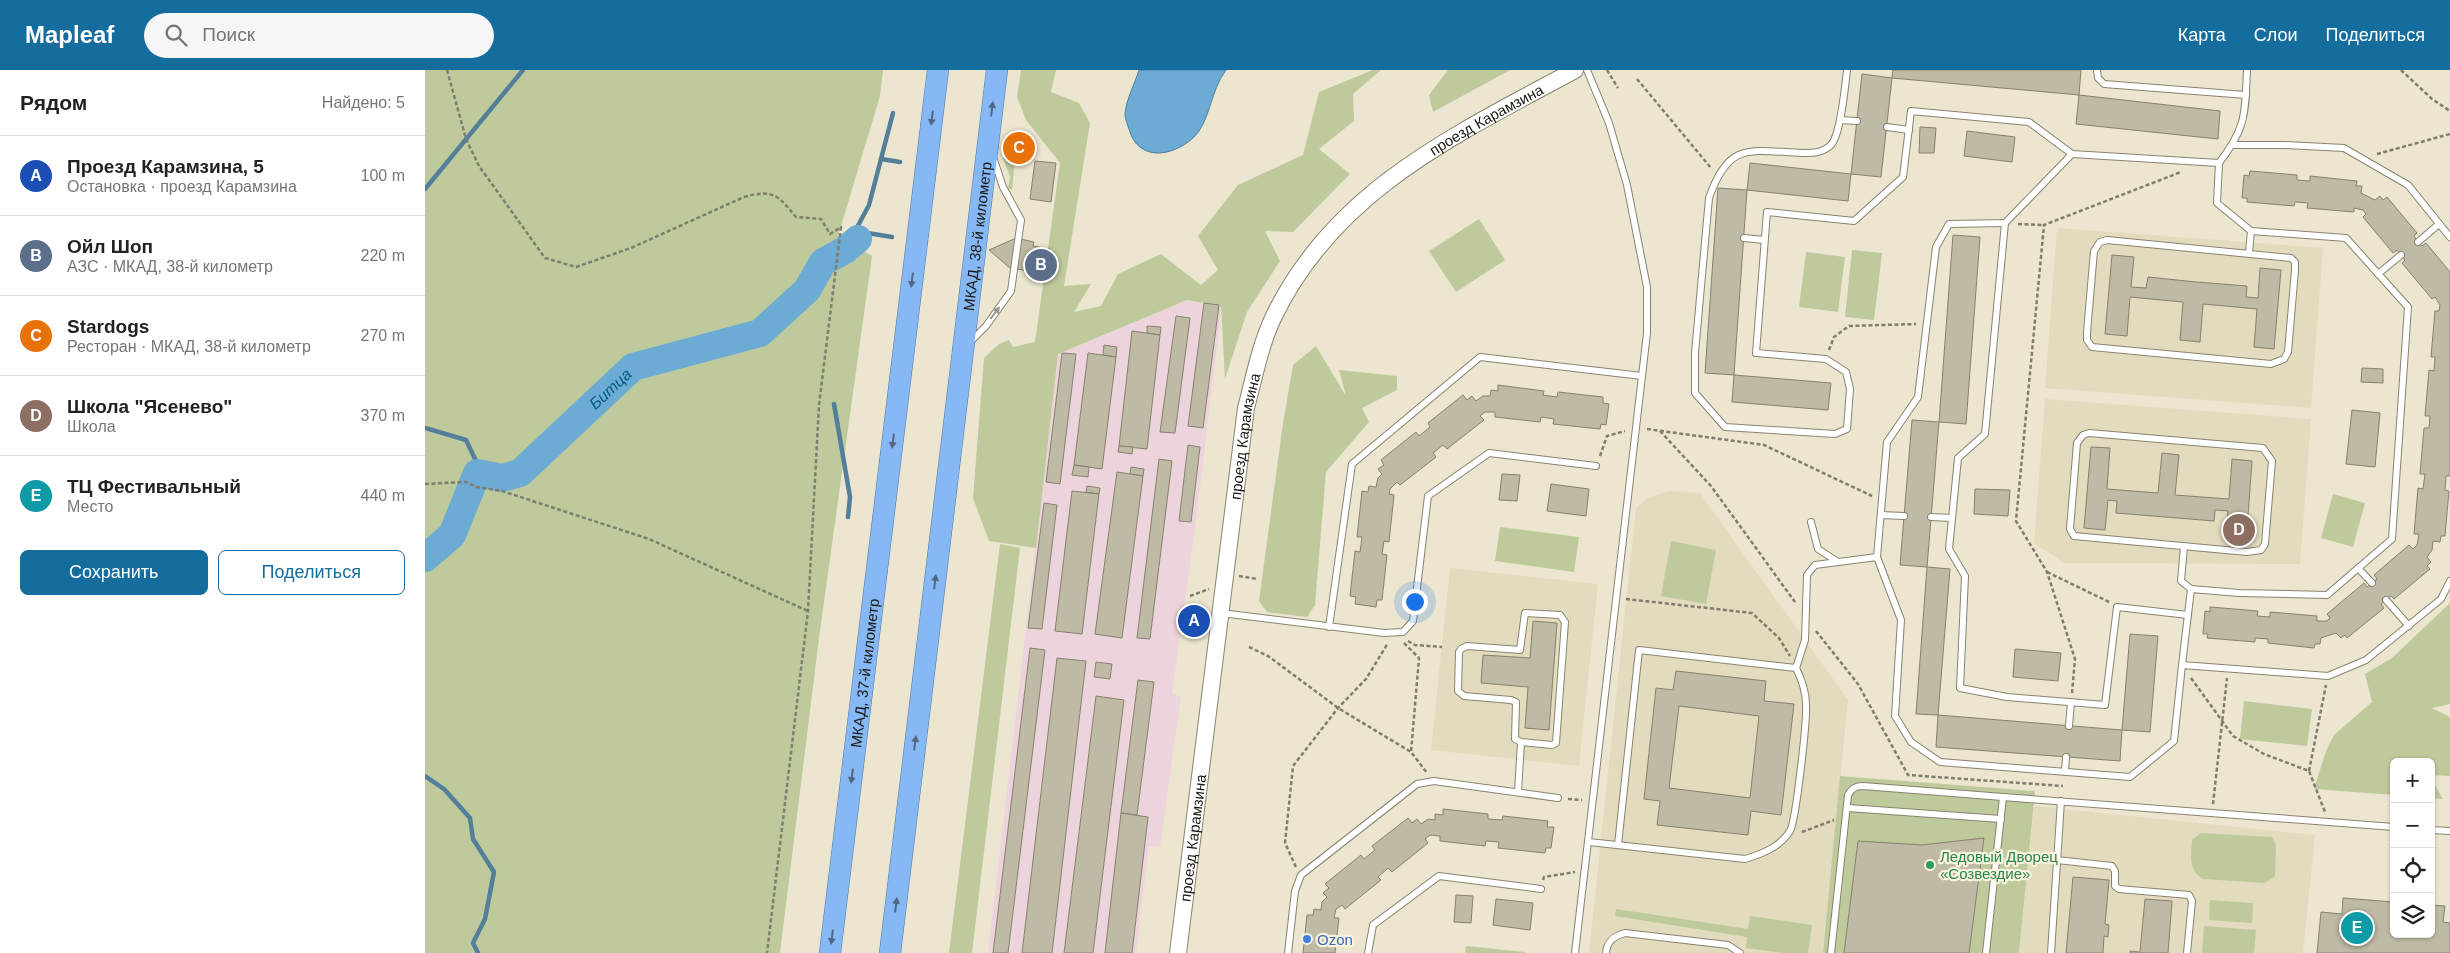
<!DOCTYPE html>
<html lang="ru">
<meta charset="utf-8">
<style>
:root{--surface:#fff;--page:#f6f6f6;--text:#222;--muted:#767676;--line:#e0e0e0;--accent:#146d9c}
body{margin:0;font-family:Arial,sans-serif;background:var(--page);color:var(--text)}
.controls{position:absolute;right:15px;bottom:15px;display:grid;overflow:hidden;border-radius:8px;box-shadow:0 1px 4px #0004}
.controls button{width:45px;height:45px;display:grid;place-items:center;padding:0;border:0;border-bottom:1px solid var(--line);background:var(--surface);color:var(--text);font:25px sans-serif}
.you{position:absolute;left:989px;top:531px;width:18px;height:18px;margin:-12px;border:4px solid #fff;border-radius:50%;background:#1a73e8;box-shadow:0 0 0 8px #1a73e833}
.badge{display:grid;place-items:center;width:32px;height:32px;border-radius:50%;background:var(--accent);color:#fff;font-size:16px;font-weight:700}
.pin{position:absolute;translate:-50% -50%;border:2px solid #fff;box-shadow:0 1px 5px #0006}
.list{margin:0;padding:0;list-style:none}
h2{display:flex;justify-content:space-between;align-items:center;height:65px;margin:0;padding:0 20px;font-size:21px}
h2 small{font-size:16px;font-weight:400;color:var(--muted)}
.list li{display:grid;grid-template-columns:32px 1fr auto;gap:15px;align-items:center;box-sizing:border-box;height:80px;padding:0 20px;border-top:1px solid var(--line)}
.list b{display:block;font-size:19px;white-space:nowrap}
.list p{margin:0;font-size:16px;white-space:nowrap;color:var(--muted)}
.list em{font-size:16px;font-style:normal;color:var(--muted)}
.actions{display:flex;gap:10px;padding:15px 20px}
.actions a{flex:1;padding:11px 0;border:1px solid var(--accent);border-radius:8px;text-align:center;font-size:18px;color:var(--accent)}
.actions .main{background:var(--accent);color:#fff}
.icon{flex:none;width:28px;height:28px;fill:none;stroke:currentColor;stroke-width:2;stroke-linecap:round;stroke-linejoin:round}
.map{position:relative;flex:none;width:2025px;height:883px;overflow:hidden}
header{display:flex;align-items:center;gap:30px;box-sizing:border-box;height:70px;padding:0 25px;background:var(--accent);color:#fff}
header strong{font-size:24px}
nav{display:flex;gap:28px;margin-inline-start:auto;font-size:18px}
.search{width:350px;height:45px;background:var(--page);display:flex;align-items:center;gap:12px;box-sizing:border-box;padding:0 18px;border-radius:28px;color:var(--muted);font-size:19px}
main{display:flex}
aside{flex:1;background:var(--surface)}
.map>svg:first-child{display:block}
.industrial{fill:#edd4dc}
.built{fill:#e3dbbe}
.green{fill:#beca9b}
.water{fill:#6babd4;stroke:#537f9a}
.lines{fill:none;stroke-linecap:round;stroke-linejoin:round}
.stream{stroke:#537f9a;stroke-width:4.5}
.river{stroke:#6babd4;stroke-width:28}
.building{fill:#bfbaa5;stroke:#86816d;fill-rule:evenodd}
.service-casing{stroke:#88836f;stroke-width:8}
.tertiary-casing{stroke:#88836f;stroke-width:18}
.trunk-casing{stroke:#4d75a4;stroke-width:22}
.path{stroke:#807c6e;stroke-width:2.5;stroke-dasharray:4 2.5;stroke-linecap:butt}
.service{stroke:#fff;stroke-width:6}
.tertiary{stroke:#fff;stroke-width:16}
.trunk{stroke:#87b8f6;stroke-width:21}
.oneway{fill:#506884}
.oneway2{fill:#989794}
.leisure-dot{fill:#2e9e5b;stroke:#f9f3dd;stroke-width:2}
.shop-dot{fill:#3f7fe0;stroke:#f9f3dd;stroke-width:2}
.labels{text-anchor:middle;dominant-baseline:central;stroke-width:4.5;stroke-linejoin:round;paint-order:stroke}
.street-label{font-size:15px;fill:#1a1811;stroke:#f9f3dd}
.leisure-label{font-size:15px;fill:#27864d;stroke:#f9f3dd;text-anchor:start}
.shop-label{font-size:15px;fill:#366cbe;stroke:#f9f3dd;text-anchor:start}
.water-label{font-size:16px;font-style:italic;fill:#045a81;stroke:#f9f3dd}
</style>
<header>
<strong>Mapleaf</strong>
<div class="search"><svg class="icon" aria-label="search" viewBox="0 0 24 24"><circle cx="10" cy="10" r="6"/><path d="M15 15l6 6"/></svg>Поиск</div>
<nav><a>Карта</a><a>Слои</a><a>Поделиться</a></nav>
</header>
<main>
<aside>
<h2>Рядом<small>Найдено: 5</small></h2>
<ul class="list">
<li><span class="badge" style="background:#1a4fb4">A</span><div><b>Проезд Карамзина, 5</b><p>Остановка · проезд Карамзина</p></div><em>100 m</em></li>
<li><span class="badge" style="background:#5c6f8a">B</span><div><b>Ойл Шоп</b><p>АЗС · МКАД, 38-й километр</p></div><em>220 m</em></li>
<li><span class="badge" style="background:#e8710a">C</span><div><b>Stardogs</b><p>Ресторан · МКАД, 38-й километр</p></div><em>270 m</em></li>
<li><span class="badge" style="background:#8d6e63">D</span><div><b>Школа &quot;Ясенево&quot;</b><p>Школа</p></div><em>370 m</em></li>
<li><span class="badge" style="background:#0f9aa8">E</span><div><b>ТЦ Фестивальный</b><p>Место</p></div><em>440 m</em></li>
</ul>
<div class="actions"><a class="main">Сохранить</a><a>Поделиться</a></div>
</aside>
<div class="map">
<svg width="2025" height="883" viewBox="0 0 2025 883">
<rect width="100%" height="100%" fill="#ece6d0"/>
<path class="industrial" d="M762 230 797 236 771 451 747 624 756 627 735 777 724 776 711 883H563L633 284Z"/>
<g class="built">
<path d="M1632 158 1898 178 1886 338 1620 318Z"/>
<path d="M1620 329 1886 349 1875 494 1639 493 1609 473Z"/>
<path d="M1244 421 1275 423 1423 630 1398 883H1164L1211 438 1223 428Z"/>
<path d="M1025 498 1173 514 1154 696 1006 680Z"/>
<path d="M1609 736 1890 765 1878 883H1594Z"/>
</g>
<g class="green">
<path d="M0 0H458L455 26 413 166 447 186 394 568 355 883H0Z"/>
<path d="M596 0H631L626 22 654 33 665 53 639 216 666 214 649 242 676 236 693 204 736 184 776 215 793 200 773 166 813 115 878 85 894 22 948 0H956L928 24 929 51 894 79 925 104 868 162 840 161 855 191 822 242 800 309 796 236 762 230 633 284 611 478 564 471 548 428 559 288 574 274 584 270 588 277 610 272 635 93 601 50 592 27Z"/>
<path d="M1023 0H1085L1008 42 1004 25Z"/>
<path d="M578 88 590 90 587 120 583 118 585 107Z"/>
<path d="M1054 149 1080 190 1031 222 1004 181Z"/>
<path d="M1427 180 1457 183 1449 250 1420 247Z"/>
<path d="M1381 182 1420 187 1413 242 1374 237Z"/>
<path d="M891 276 921 326 914 300 972 306V320L937 338 944 352 901 402 890 535 882 547 842 542 834 531 858 353 868 295Z"/>
<path d="M1908 424 1940 433 1928 477 1896 468Z"/>
<path d="M1075 457 1154 467 1149 502 1070 491Z"/>
<path d="M1246 471 1291 480 1281 534 1236 526Z"/>
<path d="M575 474 595 478 547 883H524Z"/>
<path d="M2025 533V634L2007 638 2025 647V706L2006 705V692H1969V725L1889 719 1901 681 1909 665 1947 632 1940 604 1967 588Z"/>
<path d="M1819 631 1887 639 1882 676 1815 669Z"/>
<path d="M1415 706 1610 721 1594 883H1398Z"/>
<path d="M2006 708 2018 729 2006 728Z"/>
<path d="M1776 763 1847 767 1851 775 1850 806 1840 813 1778 809C1763 800 1766 786 1767 770Z"/>
<path d="M1785 830 1828 833 1827 853 1784 850Z"/>
<path d="M1191 839 1323 859 1325 846 1387 855 1383 883H1359L1321 878 1322 867 1190 846Z"/>
<path d="M1779 856 1831 860 1829 883H1777Z"/>
<path d="M1041 876 1100 882V883H1040Z"/>
</g>
<path class="water" d="M714 0H801C785 21 785 53 768 68 747 87 713 92 704 59 702 54 700 48 700 44 701 30 710 13 714 0Z"/>
<g class="lines">
<g class="stream">
<path d="M456 89 475 92"/>
<path d="M0 119 98 0"/>
<path d="M430 161 467 167"/>
<path d="M420 180 444 135 468 43"/>
<path d="M409 334 425 427 423 447"/>
<path d="M0 358 41 370 51 391 52 403"/>
<path d="M0 706 19 719 45 748 48 769 69 802 60 849 48 873 53 883"/>
</g>
<path class="river" id="s1" d="M0 488 27 465 52 403 77 408 95 403 208 297 335 263 382 220 398 192 420 180 433 169"/>
</g>
<g class="building">
<path d="M1468 0H1656L1654 25 1467 8Z"/>
<path d="M1437 4 1467 8 1456 107 1426 104Z"/>
<path d="M1654 25 1795 41 1793 69 1651 54Z"/>
<path d="M1495 57 1511 58 1509 83H1494Z"/>
<path d="M1542 61 1590 67 1587 92 1539 86Z"/>
<path d="M591 70 601 71 598 88 588 86Z"/>
<path d="M610 91 631 93 626 132 605 129Z"/>
<path d="M1325 93 1426 104 1423 131 1322 120Z"/>
<path d="M1825 101 1872 105V110L1885 111V106L1932 111 1931 116H1937L1936 123 1950 130 1955 126 1958 130 1962 127 1992 163 1989 166 1997 176 2001 173 2025 202V406H2021L2020 420 2024 421 2020 466H2016L2015 472 2008 471 2007 480 2002 487 2006 492 2002 496 2005 499 1969 529 1966 526 1956 534 1959 538 1922 568 1920 565 1916 568 1911 563 1896 568 1895 574H1890L1889 578 1843 573V569L1830 568V572L1782 568 1783 564H1778L1780 541 1785 542V537L1833 541 1832 546 1845 547V542L1892 546V551H1902L1905 548 1902 544 1939 513 1942 517 1952 509 1949 505 1984 475 1988 479 1992 475 1994 464H1989L1993 418 1998 419 2000 404H1995L1999 358H2004L2005 346H2000L2004 300 2009 301 2010 287H2006L2010 241H2014L2015 235 2010 227 2007 229 1977 193 1980 190 1972 180 1968 183 1938 147 1941 144 1938 140 1929 138V142L1882 138 1883 133 1870 132 1869 136 1822 132V128H1817L1819 105 1824 106Z"/>
<path d="M1293 118 1322 120 1309 305 1280 303Z"/>
<path d="M1528 165 1555 167 1541 354 1514 352Z"/>
<path d="M591 168 609 172 608 176 625 179 621 197 616 196 615 200 605 198 604 201 585 198 564 180Z"/>
<path d="M1687 185 1709 187 1706 217 1721 218 1723 207 1771 212 1822 216 1821 227 1833 228 1835 198 1856 200 1849 279 1829 277 1832 239 1778 234 1775 272 1755 270 1758 232 1705 227 1702 266 1680 264Z"/>
<path d="M779 233 794 235 778 358 763 356Z"/>
<path d="M751 246 765 248 750 363 735 362Z"/>
<path d="M722 256 736 257 735 265 722 263Z"/>
<path d="M707 261 735 265 722 379 694 376Z"/>
<path d="M679 275 692 277 691 287 678 285Z"/>
<path d="M637 283 651 284 635 414 621 412Z"/>
<path d="M663 283 691 287 677 399 649 395Z"/>
<path d="M1937 298 1958 299V313L1936 312Z"/>
<path d="M1309 305 1406 313 1403 340 1307 332Z"/>
<path d="M1073 315 1119 321 1118 325 1132 327 1133 322 1178 327V333L1184 334 1181 355 1176 354 1175 359 1128 354 1129 349 1116 347 1115 352 1070 347V342H1060L1055 346 1059 350 1022 379 1018 375 1008 383 1011 387 975 415 972 412 965 419 964 424 969 425 964 472 959 471 957 484 962 485 957 530H952L951 537 930 534 931 527 925 526 930 481 935 482 937 467H932L937 421 943 422 944 416 951 417 953 408 957 404 953 399 959 395 956 390 991 362 994 366 1005 357 1003 353 1038 325 1042 330 1047 326 1051 331 1058 326H1065L1066 320 1073 321Z"/>
<path d="M1927 340 1955 343 1950 397 1921 394Z"/>
<path d="M1487 350 1514 352 1502 497 1475 495Z"/>
<path d="M763 375 775 377 766 452 754 451Z"/>
<path d="M694 376 708 377 707 384 693 382Z"/>
<path d="M1666 377 1685 378 1682 419 1733 423 1737 383 1754 385 1750 425 1804 429 1807 389 1827 391 1821 473 1800 471 1803 441 1790 440 1789 451 1691 443 1692 431 1683 430 1680 460 1659 458Z"/>
<path d="M734 389 747 391 725 569 712 568Z"/>
<path d="M649 395 664 397 663 407 647 405Z"/>
<path d="M706 397 719 399 718 406 705 404Z"/>
<path d="M692 402 718 406 697 568 670 564Z"/>
<path d="M1077 404 1095 405 1092 431 1074 430Z"/>
<path d="M1126 414 1164 419 1161 446 1122 441Z"/>
<path d="M662 416 675 418 674 424 661 422Z"/>
<path d="M1550 419 1585 420 1583 446 1549 444Z"/>
<path d="M647 421 674 424 657 564 630 561Z"/>
<path d="M619 433 632 435 617 559 603 558Z"/>
<path d="M1502 497 1525 499 1513 645 1491 644Z"/>
<path d="M1108 551 1132 553 1124 660 1100 658 1103 617 1056 613 1058 585 1105 588Z"/>
<path d="M1705 564 1733 566 1725 662 1697 660Z"/>
<path d="M605 578 620 580 583 883H568Z"/>
<path d="M1590 579 1636 583 1633 611 1588 607Z"/>
<path d="M632 588 661 591 627 883H597Z"/>
<path d="M671 592 687 594 685 609 669 607Z"/>
<path d="M1251 601 1341 611 1339 631 1369 634 1356 745 1326 741 1323 765 1232 755 1235 731 1219 729 1231 618 1248 620ZM1254 636 1334 646 1325 728 1244 718Z"/>
<path d="M713 610 729 612 712 745 696 743Z"/>
<path d="M671 626 699 630 668 883H639Z"/>
<path d="M1513 645 1697 660 1695 691 1511 677Z"/>
<path d="M1018 739 1063 744V749L1077 750 1078 746 1123 751 1122 757H1129L1126 778H1121L1120 783 1073 778 1074 772 1061 771 1060 776 1015 771V766L1005 765 1000 769 1003 773 967 802 963 798 953 807 956 810 920 839 917 835 911 839 909 848H914L910 883H878L882 845H888L889 839 896 840 897 832 902 827 898 823 904 818 900 814 936 785 939 789 950 780 947 776 983 748 987 753 992 749 996 754 1003 749 1010 750V744L1018 745Z"/>
<path d="M696 743 723 747 707 883H680Z"/>
<path d="M1559 768 1544 883H1419L1433 771 1497 775Z"/>
<path d="M1648 807 1684 810 1680 854 1684 855 1683 867 1679 866 1678 883H1641Z"/>
<path d="M1031 825 1048 826 1046 853 1029 852Z"/>
<path d="M1918 828 1969 832V864H2006V835L2020 836 2018 852 2025 853V883H1892L1896 842 1917 844Z"/>
<path d="M1071 829 1108 833 1105 860 1068 855Z"/>
<path d="M1720 829 1747 831 1743 883H1705V881L1715 882Z"/>
</g>
<g class="lines">
<defs>
<g id="service">
<path d="M1422 0C1420 16 1416 64 1406 75 1397 83 1389 83 1378 83 1326 81 1304 70 1284 128L1270 283V323L1300 357 1410 364 1422 359 1425 319 1421 302 1401 289 1331 283 1342 142 1429 151 1478 107 1486 41 1604 52 1647 84 1794 93C1822 57 1820 43 1822 0"/>
<path d="M1672 0 1673 8 1679 14 1821 25"/>
<path d="M1415 50 1432 51"/>
<path d="M1462 57 1484 60"/>
<path d="M1808 75H1859L1919 78 1983 115 2025 167"/>
<path d="M1647 84 1580 153 1524 154 1511 177 1493 327 1462 372 1452 487 1476 550 1470 646 1486 672 1515 692 1705 707 1749 671 1757 595 1903 606 1941 590 2016 529 2025 511"/>
<path d="M1580 153 1560 364 1533 388 1524 479 1540 506 1535 618 1582 627 1680 635 1692 537 1763 545"/>
<path d="M1319 168 1339 170"/>
<path d="M1682 170 1866 188 1870 192V200L1863 282 1859 289 1846 294 1667 277 1662 270V262L1669 181 1675 172Z"/>
<path d="M1993 172 2014 154"/>
<path d="M1824 183 1826 161"/>
<path d="M1953 204 1976 185"/>
<path d="M546 271 561 256 586 221 596 150 578 117 569 90"/>
<path d="M1664 363 1838 378 1847 391 1840 474 1836 480 1822 482 1649 466 1645 459 1652 373 1658 365Z"/>
<path d="M1456 445 1479 446"/>
<path d="M1506 447 1527 448"/>
<path d="M1386 452 1393 479 1413 492"/>
<path d="M1759 476 1756 511 1766 519"/>
<path d="M1933 498 1947 513"/>
<path d="M1961 530 1984 556"/>
<path d="M796 543 959 563 978 562 988 551 1003 426 1064 383 1171 396"/>
<path d="M904 557 927 394 1055 287 1217 306"/>
<path d="M1757 595 1766 519 1814 523 1902 525 1967 469 1983 237 1921 168 1826 161 1792 133 1794 93"/>
<path d="M1371 598 1380 570 1382 505 1390 495 1452 487"/>
<path d="M1644 656 1646 632"/>
<path d="M1640 701 1641 687"/>
<path d="M1093 722 1096 672 1127 675 1131 673 1140 552 1135 545 1100 543 1095 580 1042 576 1036 579 1034 582 1033 621 1039 626 1086 630 1091 632 1090 669 1096 672"/>
<path d="M1423 738 1576 749"/>
<path d="M2006 760 2025 761"/>
<path d="M1164 772 1320 789C1337 784 1355 777 1365 761 1371 751 1382 651 1381 635 1381 622 1377 610 1371 598L1214 580 1193 775"/>
<path d="M1632 790 1687 796 1690 801V816L1694 819 1764 825 1767 831 1762 883"/>
<path d="M863 883 870 821 876 805 992 714 1009 711 1133 728"/>
<path d="M943 883 948 855 1014 806 1116 819"/>
<path d="M1150 883 1222 263V217L1202 115 1184 53 1162 0"/>
<path d="M1181 883C1182 871 1189 866 1200 863L1303 875 1315 883"/>
<path d="M1406 883 1423 725C1427 718 1431 716 1438 716L1578 727"/>
<path d="M1561 883 1578 727 1969 757"/>
<path d="M1626 883 1636 731"/>
</g>
<g id="tertiary">
<path id="s2" d="M753 883 821 338C829 308 835 276 848 248 909 120 1032 64 1150 0"/>
</g>
<g id="trunk">
<path id="s3" d="M405 883 513 0"/>
<path id="s4" d="M465 883 572 0"/>
</g>
</defs>
<use href="#service" class="service-casing"/>
<use href="#tertiary" class="tertiary-casing"/>
<use href="#trunk" class="trunk-casing"/>
<g class="path">
<path d="M22 0 41 69 54 96 120 188 151 197 206 178 319 127C348 119 353 125 371 147L396 149 405 164 416 157 394 335 383 541 342 883"/>
<path d="M1182 0 1193 18"/>
<path d="M1976 0 2007 29 2025 41"/>
<path d="M1212 9 1286 98"/>
<path d="M1952 84 2025 64"/>
<path d="M1593 154 1619 155"/>
<path d="M1404 280 1409 267 1424 256 1491 254"/>
<path d="M1222 359 1339 375 1447 426"/>
<path d="M1235 361 1286 416 1370 532"/>
<path d="M1175 386 1182 366 1200 361"/>
<path d="M0 414 41 412 52 417 77 421 224 469 383 541"/>
<path d="M1622 502 1684 532"/>
<path d="M814 506 832 509"/>
<path d="M765 526 784 519"/>
<path d="M1201 529 1327 543 1354 568 1365 586"/>
<path d="M1391 561 1433 614 1483 705 1638 716"/>
<path d="M983 571 990 575 1017 577"/>
<path d="M979 573 994 588 986 682 1002 703"/>
<path d="M824 577 843 586 913 638 986 682"/>
<path d="M1766 608 1808 666 1839 684 1884 701 1900 742"/>
<path d="M1647 623 1650 589 1622 502 1591 451 1619 155 1756 102"/>
<path d="M1884 701 1901 615"/>
<path d="M1143 729 1157 730"/>
<path d="M1788 734 1802 608"/>
<path d="M1377 762 1409 750"/>
<path d="M871 797 860 773 868 696 913 638 941 609 963 573"/>
<path d="M1118 810 1119 807 1150 802"/>
</g>
<use href="#service" class="service"/>
<use href="#tertiary" class="tertiary"/>
<use href="#trunk" class="trunk"/>
</g>
<defs><path id="oneway-solid" d="M-6-.8H1V-3.2L6.5 0L1 3.2V.8H-6Z" transform="scale(1.25)"/></defs>
<g class="oneway">
<use href="#oneway-solid" transform="translate(567 39) rotate(-83)"/>
<use href="#oneway-solid" transform="translate(507 48) rotate(97)"/>
<use href="#oneway-solid" transform="translate(487 210) rotate(97)"/>
<use href="#oneway-solid" transform="translate(468 371) rotate(97)"/>
<use href="#oneway-solid" transform="translate(510 512) rotate(-83)"/>
<use href="#oneway-solid" transform="translate(490 673) rotate(-83)"/>
<use href="#oneway-solid" transform="translate(427 706) rotate(97)"/>
<use href="#oneway-solid" transform="translate(471 835) rotate(-83)"/>
<use href="#oneway-solid" transform="translate(407 867) rotate(97)"/>
</g>
<use class="oneway2" href="#oneway-solid" transform="translate(570 243) rotate(-53)"/>
<circle class="leisure-dot" cx="1505" cy="795" r="5"/>
<circle class="shop-dot" cx="882" cy="869" r="5"/>
<g class="labels">
<g class="street-label">
<text stroke="none"><textPath href="#s2" startOffset="940">проезд Карамзина</textPath></text>
<text stroke="none"><textPath href="#s4" startOffset="722">МКАД, 38-й километр</textPath></text>
<text stroke="none"><textPath href="#s2" startOffset="521">проезд Карамзина</textPath></text>
<text stroke="none"><textPath href="#s3" startOffset="282">МКАД, 37-й километр</textPath></text>
<text stroke="none"><textPath href="#s2" startOffset="116">проезд Карамзина</textPath></text>
</g>
<g class="leisure-label">
<text x="1515" y="786">Ледовый Дворец<tspan x="1515" dy="17">«Созвездие»</tspan></text>
</g>
<g class="shop-label">
<text x="892" y="869">Ozon</text>
</g>
<g class="water-label">
<text stroke="none"><textPath href="#s1" startOffset="270">Битца</textPath></text>
</g>
</g>
</svg>
<div class="controls">
<button>+</button>
<button>−</button>
<button><svg class="icon" aria-label="locate" viewBox="0 0 24 24"><circle cx="12" cy="12" r="6"/><path d="M12 2v4M12 18v4M2 12h4M18 12h4"/></svg></button>
<button><svg class="icon" aria-label="layers" viewBox="0 0 24 24"><path d="M12 4l9 5-9 5-9-5zM3 14l9 5 9-5"/></svg></button>
</div>
<div class="you"></div>
<div class="pin badge" style="left:769px;top:551px;background:#1a4fb4">A</div>
<div class="pin badge" style="left:616px;top:195px;background:#5c6f8a">B</div>
<div class="pin badge" style="left:594px;top:78px;background:#e8710a">C</div>
<div class="pin badge" style="left:1814px;top:460px;background:#8d6e63">D</div>
<div class="pin badge" style="left:1932px;top:858px;background:#0f9aa8">E</div>
</div>
</main>
